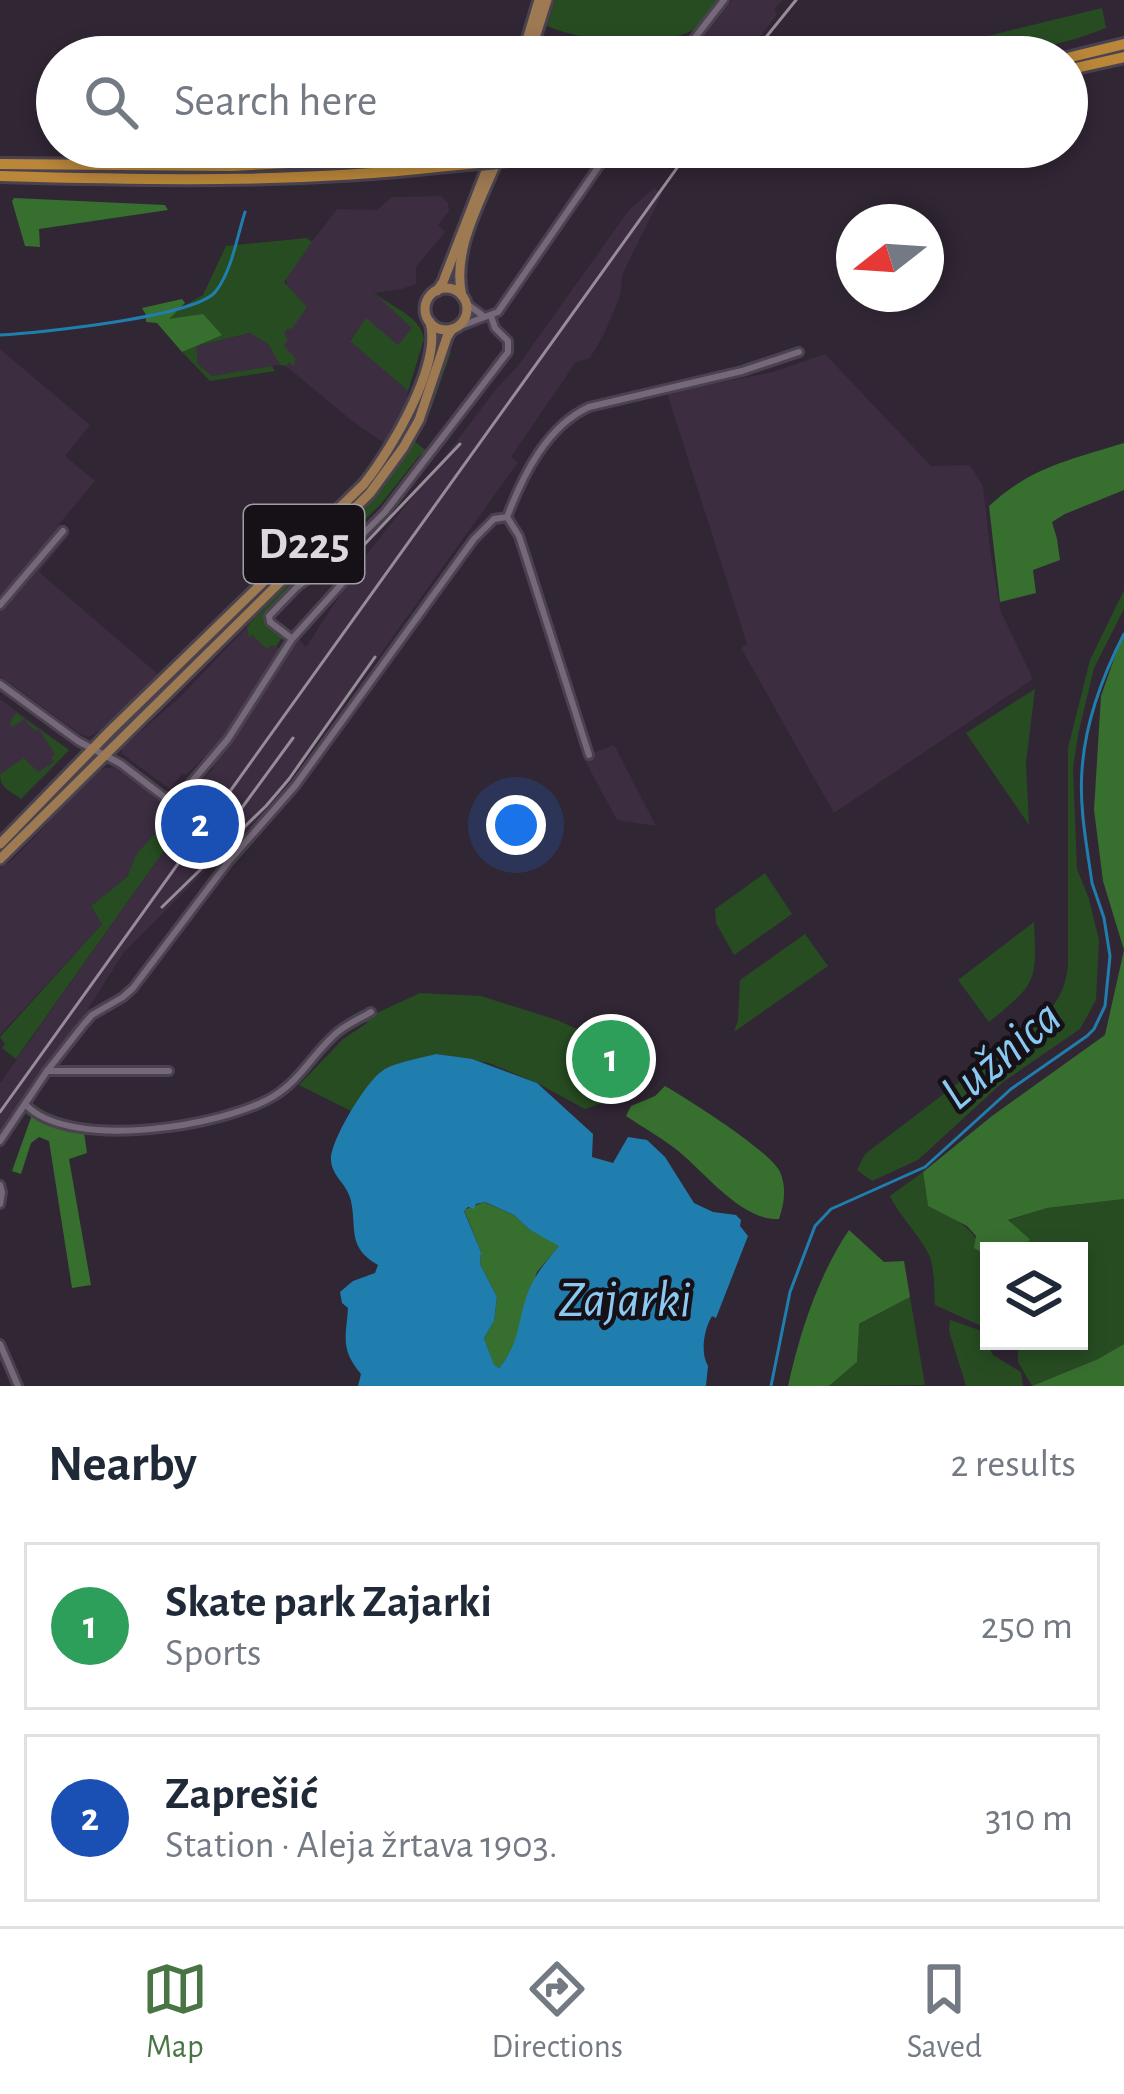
<!DOCTYPE html>
<meta charset="utf-8">
<style>
:root{--surface:#fff;--page:#f2f2f3;--text:#1f2937;--muted:#747a83;--line:#e0e1e3;--accent:#497544}
body{margin:0;font-family:"Alegreya Sans",sans-serif;background:var(--page);color:var(--text)}
.controls{position:absolute;right:36px;bottom:36px;display:grid;overflow:hidden;border-radius:0px;box-shadow:0 6px 18px #0003}
.controls button{width:108px;height:108px;display:grid;place-items:center;padding:0;border:0;border-bottom:3px solid var(--line);background:var(--surface);color:var(--text);font:60px sans-serif}
.compass{position:absolute;left:836px;top:204px;width:108px;height:108px;border-radius:50%;background:var(--surface);box-shadow:0 6px 18px #0003;rotate:253deg}
.you{position:absolute;left:516px;top:825px;width:42px;height:42px;margin:-30px;border:9px solid #fff;border-radius:50%;background:#1a73e8;box-shadow:0 0 0 18px #1a73e833}
.badge{display:grid;place-items:center;width:78px;height:78px;border-radius:50%;background:var(--accent);color:#fff;font-size:39px;font-weight:700}
.pin{position:absolute;translate:-50% -50%;border:6px solid #fff;box-shadow:0 3px 12px #0006}
.list{margin:0;padding:0;list-style:none}
h2{display:flex;justify-content:space-between;align-items:center;height:156px;margin:0;padding:0 48px;font-size:51px}
h2 small{font-size:39px;font-weight:400;color:var(--muted)}
.list li{display:grid;grid-template-columns:78px 1fr auto;gap:36px;align-items:center;box-sizing:border-box;height:168px;margin:0 24px 24px;padding:0 24px;border:3px solid var(--line);border-radius:0px}
.list b{display:block;font-size:45px;white-space:nowrap}
.list p{margin:0;font-size:39px;white-space:nowrap;color:var(--muted)}
.list em{font-size:39px;font-style:normal;color:var(--muted)}
.icon{flex:none;width:66px;height:66px;fill:none;stroke:currentColor;stroke-width:2;stroke-linecap:round;stroke-linejoin:round}
.map{position:relative;flex:none;width:1124px;height:1386px;overflow:hidden}
.search{position:absolute;background:var(--surface);box-shadow:0 6px 18px #0003;left:36px;right:36px;top:36px;height:132px;display:flex;align-items:center;gap:30px;box-sizing:border-box;padding:0 42px;border-radius:66px;color:var(--muted);font-size:45px}
.sheet{height:540px;background:var(--surface)}
nav{display:flex;justify-content:space-around;align-items:center;box-sizing:border-box;height:168px;border-top:3px solid var(--line);background:var(--surface);font-size:33px;color:var(--muted)}
nav a{display:grid;justify-items:center;gap:6px}
nav .on{color:var(--accent)}
.map>svg:first-child{display:block}
.built{fill:#3c2d41}
.green{fill:#274c22}
.forest{fill:#376f2f}
.water{fill:#207eaf;fill-rule:evenodd}
.lines{fill:none;stroke-linecap:round;stroke-linejoin:round}
.stream{stroke:#207eaf;stroke-width:3}
.street-casing{stroke:#4b424f;stroke-width:12}
.primary-casing{stroke:#4b424f;stroke-width:15}
.highway-casing{stroke:#4b424f;stroke-width:16}
.street{stroke:#756879;stroke-width:6}
.primary{stroke:#9e7a53;stroke-width:9}
.highway{stroke:#b9863a;stroke-width:10}
.rail{stroke:#968d98;stroke-width:3}
.highway-bridge-casing{stroke:#4b424f;stroke-width:16;stroke-linecap:butt}
.highway-bridge{stroke:#b9863a;stroke-width:10}
.labels{text-anchor:middle;dominant-baseline:central;stroke-width:9;stroke-linejoin:round;paint-order:stroke}
.shield{fill:#161117;stroke:#a29ca4;stroke-width:3}
.shield-label{font-size:45px;font-weight:bold;fill:#ded7e0}
.water-label{font-size:51px;font-style:italic;fill:#8ac9f1;stroke:#161117}
</style>
<div class="map">
<svg width="1124" height="1386" viewBox="0 0 1124 1386">
<rect width="100%" height="100%" fill="#312634"/>
<g class="built">
<path d="M732 0H783L774 9 777 14 746 57H688Z"/>
<path d="M654 188 662 194 623 273 620 296 604 334 590 358 576 362 511 457 518 462 274 803 124 952 64 1047 0 1134V1083L168 845 173 833 163 825 137 853 127 877 91 906 102 924 0 1035V868L11 861 47 824 49 818 101 769 115 767 175 807 214 768 204 757 186 775 182 774 170 789 122 754V748L181 696 259 614 278 633 272 644 276 647 289 651 299 639 306 647 367 554 456 442 496 389 517 367 628 211Z"/>
<path d="M441 196 448 203 449 211 438 225 445 232 416 267V284L402 289 374 293 413 327 398 345 366 319 350 340 408 391 406 407 397 426 384 443 351 420 286 366 273 342 288 288 285 277 337 209 377 210 392 197Z"/>
<path d="M251 333 268 344 280 365 212 376 198 364 195 346Z"/>
<path d="M0 349 90 425 65 456 95 481 59 524 70 534 39 572 159 675 99 731 89 737 80 734 0 676Z"/>
<path d="M825 354 931 466 970 465 983 486 991 557 1001 612 1033 679 834 813 741 648 747 644 667 393 773 372Z"/>
<path d="M0 699 69 750 40 781 0 777Z"/>
<path d="M614 745 656 826 617 820 583 757Z"/>
</g>
<g class="green">
<path d="M555 0H720C713 9 706 24 696 29 655 49 588 43 547 26Z"/>
<path d="M1102 8 1106 28C1024 61 946 57 860 57L880 49 912 47 936 41H967Z"/>
<path d="M307 238 312 242 284 282 307 307 291 330 288 328 284 334 288 339 284 346 295 358 294 366 289 362 286 366 280 365 268 344 250 333 196 346 198 364 212 376 272 366 275 371 210 381 182 352 221 334 167 320 180 308 203 295 226 246Z"/>
<path d="M373 292C391 307 421 316 424 339L408 391 350 341 366 318 398 345 412 328Z"/>
<path d="M448 351 451 352 431 409 414 441 429 453 420 455 381 504 264 616 282 637 276 647 272 645 267 649 252 635 249 638 247 627 250 623 384 484 420 427Z"/>
<path d="M1124 590V609L1094 668 1078 735 1073 768 1077 869 1089 899 1099 940 1096 1000 1080 1029 1003 1082 918 1160 872 1181 857 1170 865 1154 1038 1022C1056 1006 1066 989 1068 965V748L1090 660Z"/>
<path d="M1035 689 1026 763 1029 825 966 733Z"/>
<path d="M16 713 69 750 21 799C12 791 0 790 0 774L24 758 38 772 54 762 51 757 55 754 39 729 35 731 24 719 12 727 10 723Z"/>
<path d="M163 825 174 833 168 845 16 1059 2 1048 5 1044 0 1037 102 924 91 906 127 877 137 853Z"/>
<path d="M765 873 792 914 734 955 716 923 715 909Z"/>
<path d="M1034 922C1037 984 1036 983 989 1022L958 980Z"/>
<path d="M805 934 828 966 734 1032 738 1020 740 980Z"/>
<path d="M420 993 481 996 557 1020 586 1033 602 1103 585 1109 537 1083 489 1063 436 1054 382 1070 351 1111 299 1085 343 1039 367 1023 366 1018Z"/>
<path d="M923 1172 928 1206C959 1222 970 1223 986 1256L989 1257V1324L981 1326 935 1305C934 1289 935 1270 929 1255 919 1234 900 1217 890 1196Z"/>
<path d="M1124 1199V1344L1098 1359 1032 1386 1018 1362V1341H1079V1251H1024L1030 1238 1007 1221 1047 1208Z"/>
<path d="M910 1297 925 1385 829 1386 857 1362 858 1325Z"/>
<path d="M950 1320 979 1330 993 1355 1021 1372 1023 1386H966L949 1331Z"/>
</g>
<g class="forest">
<path d="M14 198 165 205 168 210 39 229 40 247 25 246 12 201Z"/>
<path d="M182 299 185 303 169 319 203 314 222 335 182 352 157 323 146 322V315L142 308Z"/>
<path d="M1124 443V490L1065 514 1052 522 1057 539 1060 560 1033 570 1036 593 1000 602 989 506C1029 468 1072 459 1124 443Z"/>
<path d="M1122 636 1124 638V1199L1047 1208 1008 1220 1030 1239 1024 1251H989V1257L974 1248 976 1236 967 1226 928 1206 923 1172 992 1116 1105 1035 1124 950 1103 881 1094 810 1101 696Z"/>
<path d="M665 1086C689 1100 770 1151 780 1172 787 1188 784 1204 779 1219 744 1221 708 1177 683 1155 666 1140 645 1129 626 1116L631 1106 655 1096Z"/>
<path d="M32 1115 67 1129 84 1132 87 1153 69 1159 91 1285 72 1288 49 1141 39 1137 31 1143 21 1174 12 1171Z"/>
<path d="M484 1202 514 1215 530 1230 560 1245 537 1272 513 1350 499 1368 494 1366 484 1338 494 1321 497 1297 480 1264 481 1252 464 1210Z"/>
<path d="M849 1230 884 1262 904 1261 910 1297 859 1324 857 1362 829 1386H788C800 1332 818 1276 849 1230Z"/>
<path d="M1124 1344V1386H1032L1098 1359Z"/>
</g>
<path class="water" d="M436 1054 472 1059 537 1083 593 1134 592 1157 613 1163 628 1137 647 1140 665 1157 694 1203 713 1212 736 1215 741 1220 740 1226 748 1236 716 1318 712 1316C704 1329 700 1353 708 1366L706 1386H358L361 1374C340 1349 346 1338 348 1308L342 1303 340 1292 353 1281 375 1273 378 1265C347 1247 357 1230 351 1201 347 1183 332 1177 331 1160 330 1141 366 1082 382 1071 392 1063 422 1058 436 1054ZM485 1202 514 1215 530 1230 559 1246C546 1262 534 1275 527 1295 517 1324 520 1343 499 1368L494 1365 484 1338 494 1321 497 1297 480 1264 481 1252 464 1211 468 1207 474 1209 476 1204Z"/>
<g class="lines">
<g class="stream">
<path d="M0 335C37 333 197 317 216 291 232 270 237 237 245 212"/>
<path d="M771 1386 790 1292 815 1226 831 1209 925 1167 1011 1089 1087 1036 1094 1029 1105 1006 1110 956 1104 918 1092 883C1087 847 1079 807 1082 770 1085 723 1103 675 1124 634"/>
</g>
<defs>
<g id="street">
<path d="M680 57 724 0"/>
<path d="M467 304 482 315"/>
<path d="M458 327 498 312 610 150"/>
<path d="M507 517 519 536 589 755"/>
<path d="M0 605 63 531"/>
<path d="M291 638 270 622 269 616 297 587 351 546 385 512 508 352V341L495 328 491 316"/>
<path d="M0 684 78 741 121 764 164 797 178 798 228 739 292 639 347 578 354 563 351 546"/>
<path d="M47 1071H169"/>
<path d="M26 1105C70 1151 224 1127 274 1096 301 1080 315 1050 339 1031 349 1023 361 1018 371 1012"/>
<path d="M0 1141 47 1071 84 1024 92 1015 123 997 133 988 229 861 295 786 474 539 494 519 507 517C523 475 547 426 589 407L742 371 799 352"/>
<path d="M0 1185 2 1192 0 1204"/>
<path d="M0 1344 18 1386"/>
</g>
<g id="primary">
<path d="M522 57 539 0"/>
<path d="M529 57 547 0"/>
<circle cx="446" cy="309" r="21"/>
<path d="M437 291 443 282 491 158"/>
<path d="M462 296C451 250 482 199 498 158"/>
<path d="M0 844 110 731 364 484C391 450 442 365 430 322"/>
<path d="M0 859 370 493 403 448 419 420 447 337 452 329"/>
</g>
<g id="highway">
<path d="M1067 58 1124 44"/>
<path d="M1067 70 1124 57"/>
<path d="M0 164 232 166 443 155"/>
<path d="M0 176C145 180 293 183 437 167"/>
</g>
</defs>
<use href="#street" class="street-casing"/>
<use href="#primary" class="primary-casing"/>
<use href="#highway" class="highway-casing"/>
<use href="#street" class="street"/>
<use href="#primary" class="primary"/>
<use href="#highway" class="highway"/>
<g class="rail">
<path d="M750 57 796 0"/>
<path d="M362 547 460 444"/>
<path d="M233 820 293 738"/>
<path d="M210 853 234 812"/>
<path d="M162 907 266 806 289 779 375 657"/>
<path d="M0 1112 692 147"/>
</g>
<defs>
<g id="highway-bridge">
<path d="M443 155 528 147"/>
<path d="M437 167 644 147"/>
</g>
</defs>
<use href="#highway-bridge" class="highway-bridge-casing"/>
<use href="#highway-bridge" class="highway-bridge"/>
</g>
<g class="labels">
<rect class="shield" x="244" y="505" width="120" height="78" rx="9"/>
<g class="shield-label">
<text x="304" y="544">D225</text>
</g>
<g class="water-label">
<text transform="translate(1001 1055) rotate(-40)">Lužnica</text>
<text x="625" y="1300">Zajarki</text>
</g>
</g>
</svg>
<div class="controls">
<button><svg class="icon" aria-label="layers" viewBox="0 0 24 24"><path d="M12 4l9 5-9 5-9-5zM3 14l9 5 9-5"/></svg></button>
</div>
<svg class="compass" viewBox="-18 -18 36 36"><path d="M0-13l5 13h-10z" fill="#e53935"/><path d="M0 13l5-13h-10z" fill="#747a83"/></svg>
<div class="you"></div>
<div class="pin badge" style="left:611px;top:1059px;background:#2e9e5b">1</div>
<div class="pin badge" style="left:200px;top:824px;background:#1a4fb4">2</div>
<div class="search"><svg class="icon" aria-label="search" viewBox="0 0 24 24"><circle cx="10" cy="10" r="6"/><path d="M15 15l6 6"/></svg>Search here</div>
</div>
<section class="sheet">
<h2>Nearby<small>2 results</small></h2>
<ul class="list">
<li><span class="badge" style="background:#2e9e5b">1</span><div><b>Skate park Zajarki</b><p>Sports</p></div><em>250 m</em></li>
<li><span class="badge" style="background:#1a4fb4">2</span><div><b>Zaprešić</b><p>Station · Aleja žrtava 1903.</p></div><em>310 m</em></li>
</ul>
</section>
<nav>
<a class="on"><svg class="icon" aria-label="map" viewBox="0 0 24 24"><path d="M3 6l6-2 6 2 6-2v14l-6 2-6-2-6 2zM9 4v14M15 6v14"/></svg>Map</a>
<a><svg class="icon" aria-label="directions" viewBox="0 0 24 24"><path d="M12 3l9 9-9 9-9-9zM9 14v-3h6M13 9l2 2-2 2"/></svg>Directions</a>
<a><svg class="icon" aria-label="saved" viewBox="0 0 24 24"><path d="M7 4h10v16l-5-4-5 4z"/></svg>Saved</a>
</nav>
